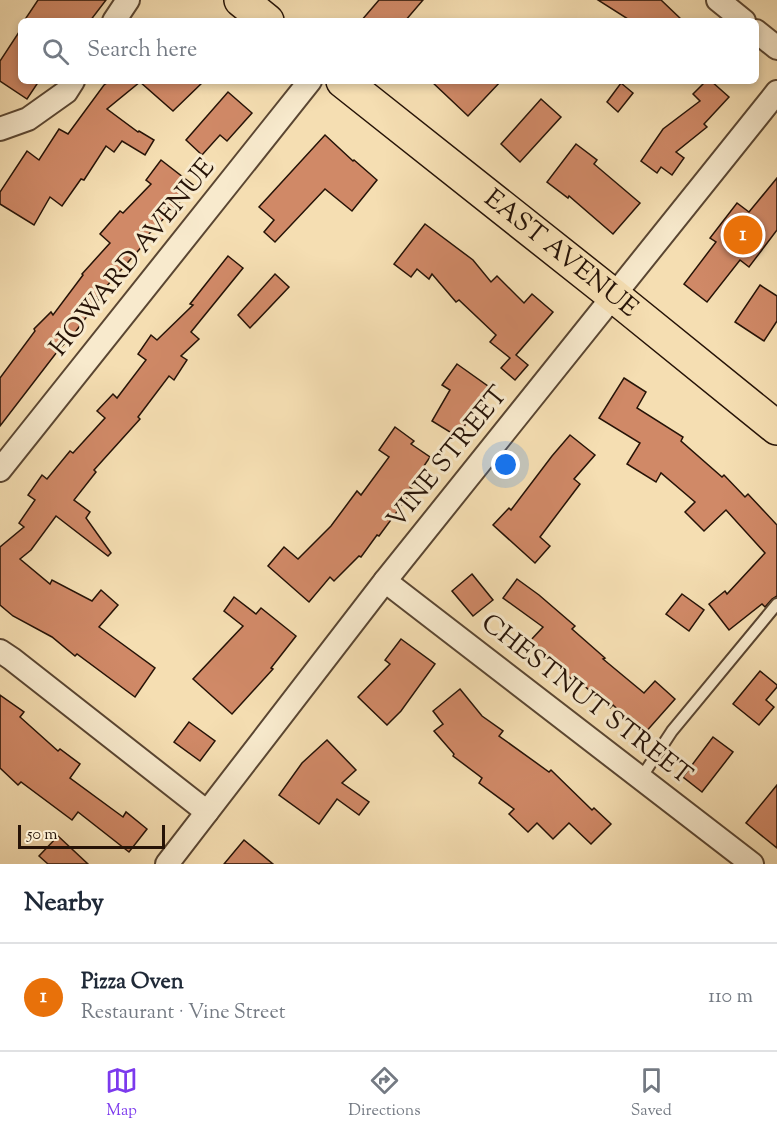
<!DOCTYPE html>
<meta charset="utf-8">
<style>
:root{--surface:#fff;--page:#f6f6f7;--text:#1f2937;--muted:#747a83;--line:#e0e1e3;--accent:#7c3aed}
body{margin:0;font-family:"Sorts Mill Goudy",serif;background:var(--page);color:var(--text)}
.scale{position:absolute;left:18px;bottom:15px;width:147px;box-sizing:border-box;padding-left:6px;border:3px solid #261307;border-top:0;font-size:16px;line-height:21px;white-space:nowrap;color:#261307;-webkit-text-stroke:4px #f8eacd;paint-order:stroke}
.you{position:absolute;left:506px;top:465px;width:21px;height:21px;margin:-15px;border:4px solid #fff;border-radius:50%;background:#1a73e8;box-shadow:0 0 0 9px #1a73e833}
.badge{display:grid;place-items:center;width:39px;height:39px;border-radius:50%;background:var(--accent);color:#fff;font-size:20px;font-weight:700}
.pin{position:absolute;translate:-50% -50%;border:3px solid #fff;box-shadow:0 2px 6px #0006}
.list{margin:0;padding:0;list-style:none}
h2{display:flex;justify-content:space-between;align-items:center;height:78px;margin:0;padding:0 24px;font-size:26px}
h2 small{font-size:20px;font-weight:400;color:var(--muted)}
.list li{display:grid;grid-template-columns:39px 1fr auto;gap:18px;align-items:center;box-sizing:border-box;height:108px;padding:0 24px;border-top:2px solid var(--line)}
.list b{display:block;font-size:22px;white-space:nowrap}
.list p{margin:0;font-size:20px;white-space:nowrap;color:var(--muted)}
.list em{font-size:20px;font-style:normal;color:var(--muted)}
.icon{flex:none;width:33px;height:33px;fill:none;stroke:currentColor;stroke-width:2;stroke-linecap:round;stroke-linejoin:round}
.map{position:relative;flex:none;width:777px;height:864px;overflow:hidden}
.search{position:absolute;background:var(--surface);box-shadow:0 3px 9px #0003;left:18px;right:18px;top:18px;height:66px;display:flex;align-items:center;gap:15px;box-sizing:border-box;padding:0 21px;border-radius:9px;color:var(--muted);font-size:22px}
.sheet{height:186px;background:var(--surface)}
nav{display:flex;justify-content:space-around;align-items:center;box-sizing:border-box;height:84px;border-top:2px solid var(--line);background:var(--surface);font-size:16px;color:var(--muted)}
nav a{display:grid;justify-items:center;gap:3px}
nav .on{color:var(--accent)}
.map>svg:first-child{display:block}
.building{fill:#d08967;stroke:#261307;stroke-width:1.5}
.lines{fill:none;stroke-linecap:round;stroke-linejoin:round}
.service-casing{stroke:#5a4632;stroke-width:14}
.minor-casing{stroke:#5a4632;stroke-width:26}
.trunk-casing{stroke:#261307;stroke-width:36}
.service{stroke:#f8eacd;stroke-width:10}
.minor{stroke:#f8eacd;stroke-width:22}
.trunk{stroke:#f5deb2;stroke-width:33}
.labels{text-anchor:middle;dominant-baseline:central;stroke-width:6;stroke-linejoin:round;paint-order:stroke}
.street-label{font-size:26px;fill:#261307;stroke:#f8eacd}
</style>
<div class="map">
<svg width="777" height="864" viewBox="0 0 777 864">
<rect width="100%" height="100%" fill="#f5deb2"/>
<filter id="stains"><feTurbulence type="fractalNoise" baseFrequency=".00333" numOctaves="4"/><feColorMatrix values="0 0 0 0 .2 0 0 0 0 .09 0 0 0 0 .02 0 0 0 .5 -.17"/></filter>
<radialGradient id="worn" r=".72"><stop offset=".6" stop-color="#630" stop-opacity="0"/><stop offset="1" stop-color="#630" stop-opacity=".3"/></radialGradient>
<g class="building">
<path d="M38 0H106L90 21H24Z"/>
<path d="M379 0H423L405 21H361Z"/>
<path d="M598 0H661L683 21H631Z"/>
<path d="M21 29V81H39L27 99 0 81V61Z"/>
<path d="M110 81H204L173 111 140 82 107 109 138 132 139 131 154 140 145 155 122 141 114 152 106 146 84 180 81 179 62 206 50 197 34 225 0 204V192L27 151 39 160 59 129 68 134 104 85Z"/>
<path d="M431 81H501L468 116Z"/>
<path d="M706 81H711L729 97 704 124 707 127 676 152 684 158 672 175 661 167 657 173 641 161 663 129 700 101 693 94Z"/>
<path d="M621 83 633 93 618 112 607 102Z"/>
<path d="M228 92 252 113 227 141 220 135 202 155 186 140Z"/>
<path d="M541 99 561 117 520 162 501 144Z"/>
<path d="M325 135 353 161 354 160 377 180 352 211 325 189 275 242 264 232 274 220 259 207Z"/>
<path d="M576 144 597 160 594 164 640 203 613 234 569 196 568 198 547 182Z"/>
<path d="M161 160 193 185 178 204 144 239 146 242 96 298 99 300 71 338 60 348 0 426V378L35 331 34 329 51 312 53 315 83 275 82 274 110 243 100 234 120 211 123 213 151 184 146 180Z"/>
<path d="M777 178V230L749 267 740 260 707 302 684 284 716 242 710 238 737 203 749 212Z"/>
<path d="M425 224 473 260 491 282 497 276 524 303 532 294 553 312 516 355 528 365 515 380 501 368 510 358 490 342 496 335 459 300 456 302 432 274 429 279 417 269 411 277 394 264Z"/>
<path d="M228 256 243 268 191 332 199 339 181 356 187 360 174 380 169 376 138 417 140 419 94 470 96 472 74 500 90 512 86 518 111 553 108 556 56 516 31 550 20 559 50 584 52 580 92 601 101 590 118 605 99 627 155 668 135 697 77 654 75 656 52 637 13 616 0 605V547L24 527 19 523 35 500 28 495 42 475 47 479 70 451 73 453 105 418 97 411 113 394 117 398 146 360 138 354 151 335 157 340 193 305 190 304Z"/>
<path d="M275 274 289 287 250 328 238 315Z"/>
<path d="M760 285 777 296V321L764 341 735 322Z"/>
<path d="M457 364 492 389 477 410 475 408 458 437 432 421 450 390 442 385Z"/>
<path d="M624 378 646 392 637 408 683 437 681 441 722 477 724 475 745 497 748 494 777 525V596L772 599 765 607 762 604 729 630 709 604 725 591 727 594 765 553 726 510 704 531 685 512 695 502 661 473 656 482 627 464 640 443 599 418Z"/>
<path d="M395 427 414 441 411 444 430 457 410 487 413 490 379 536 377 535 361 557 359 556 334 581 330 577 309 602 268 566 284 547 298 559 331 526 357 491 361 495 389 457 379 450Z"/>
<path d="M570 435 595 455 574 479 580 484 540 537 550 546 535 563 493 525 509 508 511 510 552 456Z"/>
<path d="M472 574 493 600 473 616 452 591Z"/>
<path d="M517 579 539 595 575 626 572 629 605 658 603 659 644 693 655 681 675 699 644 734 613 705 610 708 582 684 579 686 530 641 543 627 503 598Z"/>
<path d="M682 594 704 610 689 631 666 614Z"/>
<path d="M234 597 256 614 261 608 296 636 271 668 273 669 232 714 193 679 243 626 224 611Z"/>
<path d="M401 639 435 664 401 711 387 725 358 697 390 664 385 660Z"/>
<path d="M760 671 777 685V687L766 700 774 707 759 725 733 704Z"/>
<path d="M460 689 482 716 503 731 499 736 549 772 551 770 592 810 594 808 611 824 591 844 569 823 553 839 537 823 528 832 509 814 514 809 479 783 482 778 453 756 454 754 434 731 443 724 433 711Z"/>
<path d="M0 695 24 712 20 717 58 751 60 749 80 764 70 778 123 817 126 812 147 829 129 852 78 812 72 820 21 782 18 785 0 768Z"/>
<path d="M189 722 215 741 200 761 174 742Z"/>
<path d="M713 737 733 752 702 792 683 777Z"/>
<path d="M327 740 356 770 342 783 369 802 359 815 337 799 319 824 279 795 302 763Z"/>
<path d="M777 785V848L746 823Z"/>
<path d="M58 836 88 864H48L39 856Z"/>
<path d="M244 840 273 864H224Z"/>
</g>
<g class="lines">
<defs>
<path id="service" d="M641 778 672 731 777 604"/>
<g id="minor">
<path d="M718 0 744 21"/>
<path d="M114 21 128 0"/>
<path d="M756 31 777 48"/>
<path d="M0 129 28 119 66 92 73 81"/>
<path d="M0 470 310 81"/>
<path d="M385 581 752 864"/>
<path d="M0 651 12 659 207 812"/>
<path d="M167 864 385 581 777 92"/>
</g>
<g id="trunk">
<path d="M241 0 267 21"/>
<path id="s1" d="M343 81 614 296 777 428"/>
</g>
</defs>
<use href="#service" class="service-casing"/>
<use href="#minor" class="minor-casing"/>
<use href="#trunk" class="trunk-casing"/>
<use href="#service" class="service"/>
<use href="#minor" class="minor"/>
<use href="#trunk" class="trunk"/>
</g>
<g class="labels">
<g class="street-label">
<text stroke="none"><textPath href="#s1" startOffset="278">EAST AVENUE</textPath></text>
<text transform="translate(133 258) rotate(-51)">HOWARD AVENUE</text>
<text transform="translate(448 458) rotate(-51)">VINE STREET</text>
<text transform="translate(586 700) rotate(38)">CHESTNUT STREET</text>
</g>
</g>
<rect width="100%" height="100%" filter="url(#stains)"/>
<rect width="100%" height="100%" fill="url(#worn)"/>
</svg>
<div class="scale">50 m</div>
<div class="you"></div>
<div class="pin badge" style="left:743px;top:235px;background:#e8710a">1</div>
<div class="search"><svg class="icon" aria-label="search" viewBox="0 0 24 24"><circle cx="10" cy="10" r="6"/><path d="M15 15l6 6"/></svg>Search here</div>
</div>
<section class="sheet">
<h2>Nearby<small></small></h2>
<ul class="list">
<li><span class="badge" style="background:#e8710a">1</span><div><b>Pizza Oven</b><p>Restaurant · Vine Street</p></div><em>110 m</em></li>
</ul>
</section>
<nav>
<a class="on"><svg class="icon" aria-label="map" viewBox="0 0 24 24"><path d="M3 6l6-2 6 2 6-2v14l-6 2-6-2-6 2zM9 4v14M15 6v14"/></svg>Map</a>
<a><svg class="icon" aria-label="directions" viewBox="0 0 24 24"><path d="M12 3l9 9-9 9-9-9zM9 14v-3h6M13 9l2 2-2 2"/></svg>Directions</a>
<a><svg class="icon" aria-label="saved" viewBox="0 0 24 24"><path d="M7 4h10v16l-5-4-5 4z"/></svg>Saved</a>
</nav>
